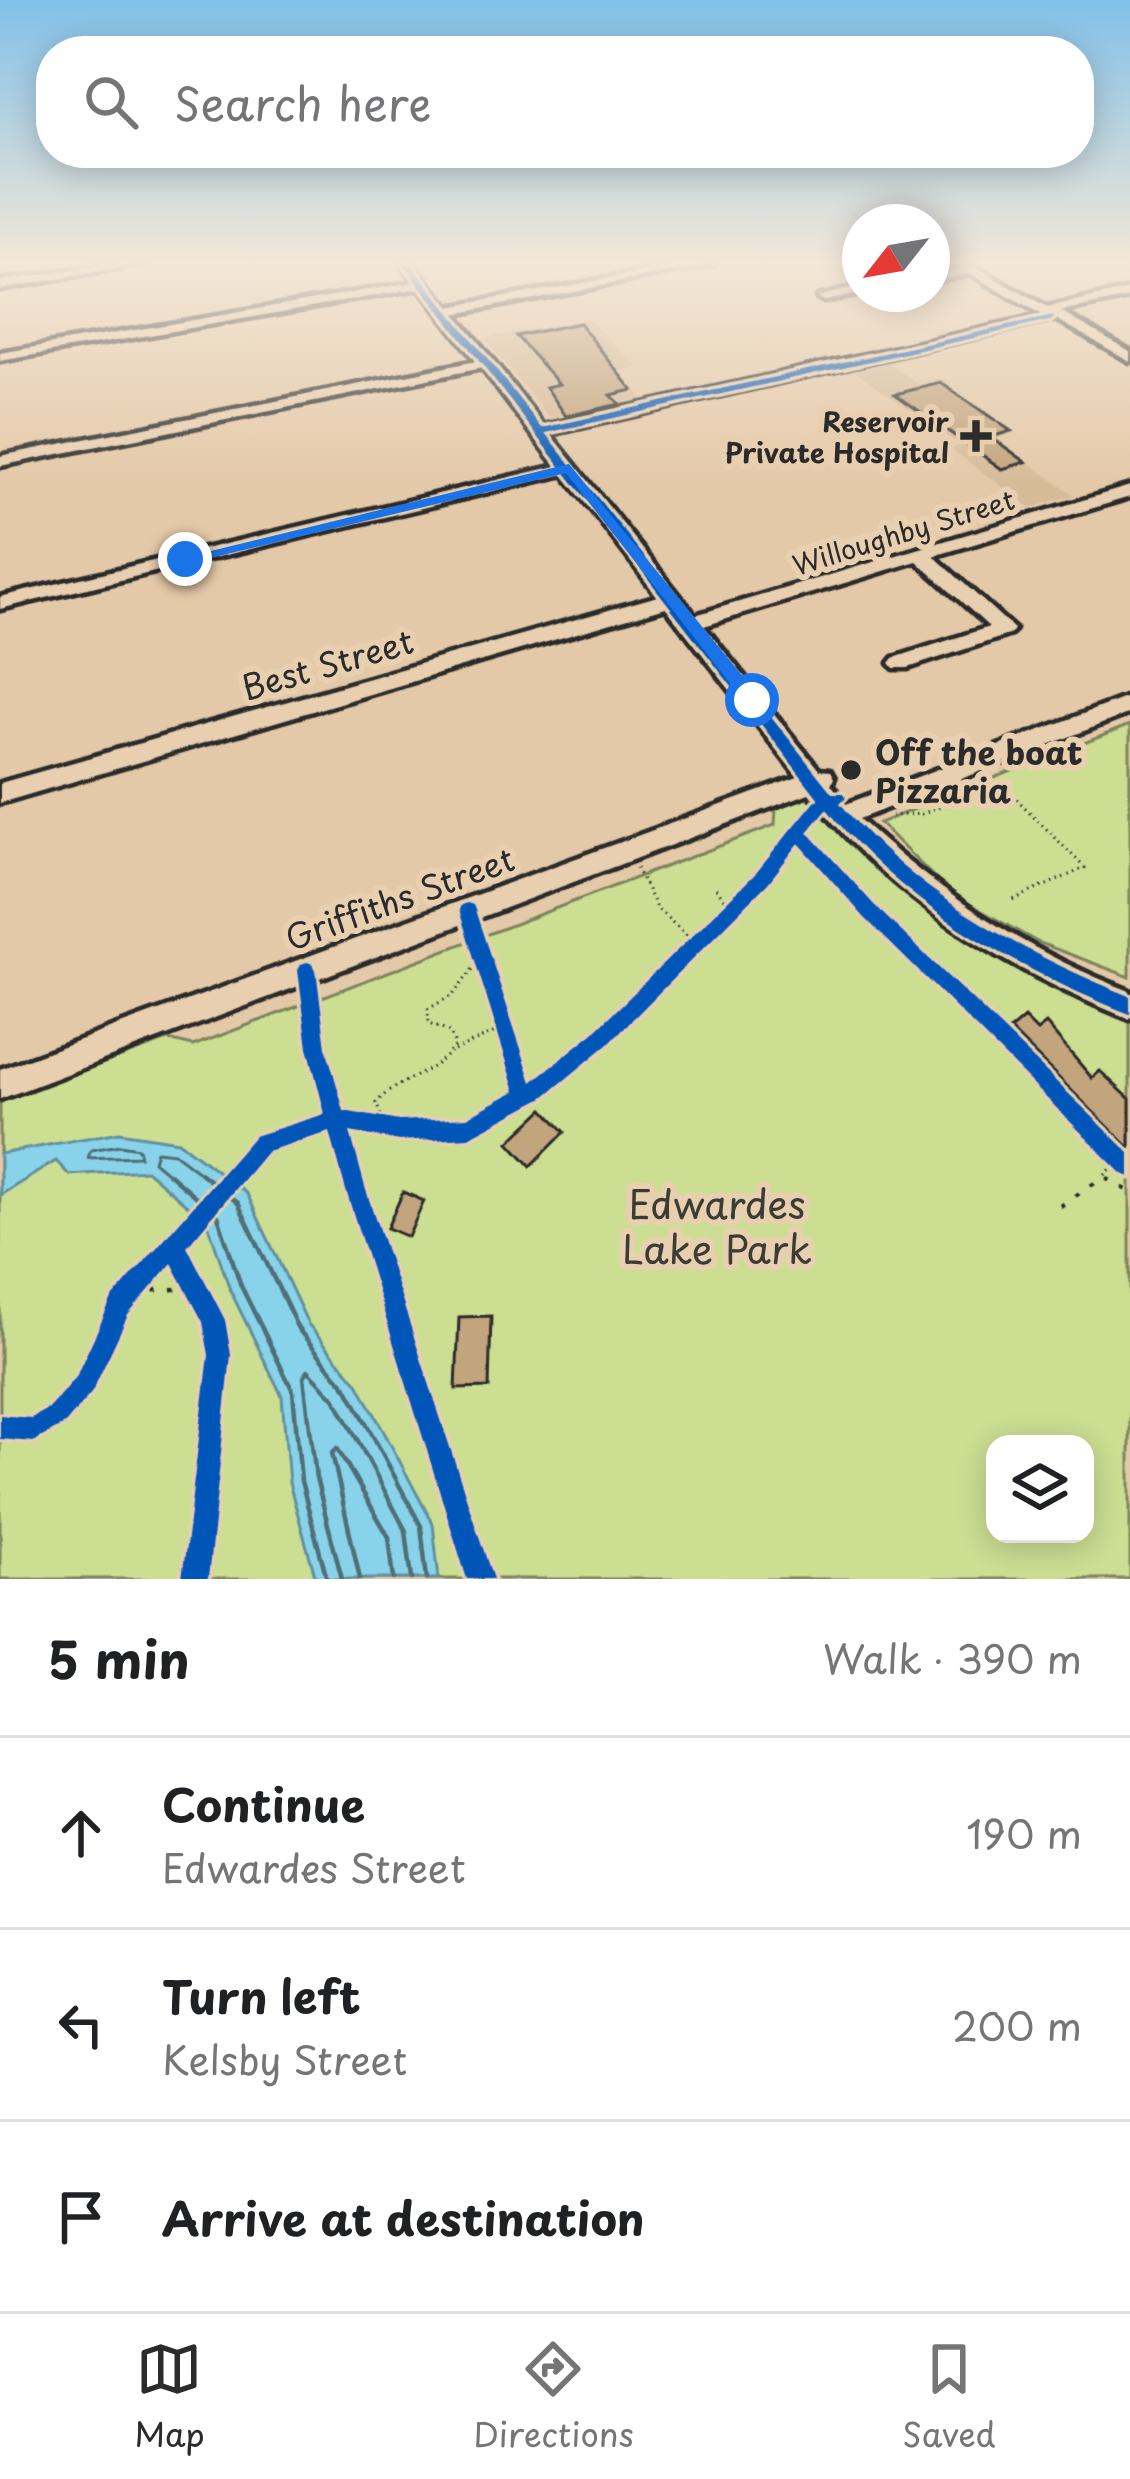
<!DOCTYPE html>
<meta charset="utf-8">
<style>
:root{--surface:#fff;--page:#f6f6f6;--text:#202124;--muted:#757577;--line:#e0e0e0;--accent:#2b2b2b}
body{margin:0;font-family:"Playpen Sans",sans-serif;background:var(--page);color:var(--text)}
.controls{position:absolute;right:36px;bottom:36px;display:grid;overflow:hidden;border-radius:24px;box-shadow:0 6px 30px #0003}
.controls button{width:108px;height:108px;display:grid;place-items:center;padding:0;border:0;border-bottom:3px solid var(--line);background:var(--surface);color:var(--text);font:60px sans-serif}
.compass{position:absolute;left:842px;top:204px;width:108px;height:108px;border-radius:50%;background:var(--surface);box-shadow:0 6px 30px #0003;rotate:239deg}
.stop{position:absolute;width:36px;height:36px;margin:-27px;border:9px solid #1a73e8;border-radius:50%;background:#fff}
.stop.end{background:#1a73e8;border-color:#fff;box-shadow:0 3px 12px #0008}
.list{margin:0;padding:0;list-style:none}
h2{display:flex;justify-content:space-between;align-items:center;height:156px;margin:0;padding:0 48px;font-size:51px}
h2 small{font-size:39px;font-weight:400;color:var(--muted)}
.list li{display:grid;grid-template-columns:78px 1fr auto;gap:36px;align-items:center;box-sizing:border-box;height:192px;padding:0 48px;border-top:3px solid var(--line)}
.list b{display:block;font-size:45px;white-space:nowrap}
.list p{margin:0;font-size:39px;white-space:nowrap;color:var(--muted)}
.list em{font-size:39px;font-style:normal;color:var(--muted)}
.icon{flex:none;width:66px;height:66px;fill:none;stroke:currentColor;stroke-width:2;stroke-linecap:round;stroke-linejoin:round}
.map{position:relative;flex:none;width:1130px;height:1579px;overflow:hidden}
.search{position:absolute;background:var(--surface);box-shadow:0 6px 30px #0003;left:36px;right:36px;top:36px;height:132px;display:flex;align-items:center;gap:30px;box-sizing:border-box;padding:0 42px;border-radius:48px;color:var(--muted);font-size:45px}
.sheet{height:732px;background:var(--surface)}
nav{display:flex;justify-content:space-around;align-items:center;box-sizing:border-box;height:168px;border-top:3px solid var(--line);background:var(--surface);font-size:33px;color:var(--muted)}
nav a{display:grid;justify-items:center;gap:6px}
nav .on{color:var(--accent)}
.map>svg:first-child{display:block}
.built{fill:#d6bb99}
.green{fill:#cbde92;stroke:#7b845e;stroke-width:3;fill-rule:evenodd}
.water{fill:#88d3e9;stroke:#63909d;stroke-width:3}
.lines{fill:none;stroke-linecap:round;stroke-linejoin:round}
.shore-far1{stroke:#506e77;stroke-width:3}
.shore{stroke:#506e77;stroke-width:4.5}
.building{fill:#c2a47d;stroke:#2b2b2b;stroke-width:3}
.minor-casing{stroke:#2b2b2b;stroke-width:9}
.path-far1{stroke:#2b2b2b;stroke-width:3;stroke-dasharray:1.5 4.5;stroke-linecap:butt}
.path{stroke:#2b2b2b;stroke-width:4.5;stroke-dasharray:4.5 14;stroke-linecap:butt}
.minor{fill:#e8cfb0;fill-rule:evenodd}
.cycleway-casing{stroke:#e8cfb0;stroke-width:7}
.cycleway{fill:#0057b8;fill-rule:evenodd}
.route{fill:#1a73e8}
.poi-dot{fill:#2b2b2b;stroke:#e8cfb0;stroke-width:4.5}
.labels{text-anchor:middle;dominant-baseline:central;stroke-width:12;stroke-linejoin:round;paint-order:stroke}
.far-poi-label{font-size:27px;font-weight:bold;fill:#2b2b2b;stroke:#e8cfb0;text-anchor:end}
.far-street-label{font-size:27px;fill:#2b2b2b;stroke:#e8cfb0}
.street-label{font-size:33px;fill:#2b2b2b;stroke:#e8cfb0}
.poi-label{font-size:33px;font-weight:bold;fill:#2b2b2b;stroke:#e8cfb0;text-anchor:start}
.near-park-label{font-size:39px;fill:#3b3d35;stroke:#e8cfb0}
</style>
<div class="map">
<svg width="1130" height="1579" viewBox="0 0 1130 1579">
<rect width="100%" height="100%" fill="#e4c9a8"/>
<filter id="ink" filterUnits="userSpaceOnUse"><feTurbulence type="fractalNoise" baseFrequency=".00833" numOctaves="2"/><feDisplacementMap in="SourceGraphic" scale="24" xChannelSelector="R" yChannelSelector="G"/><feConvolveMatrix kernelMatrix="1 2 1 2 8 2 1 2 1" color-interpolation-filters="sRGB"/></filter>
<g filter="url(#ink)">
<g class="built">
<path d="M587 318 638 367 618 372 644 399 550 419 484 338Z"/>
<path d="M888 363 918 384 937 379 1016 433 997 439 1074 495 1031 508 951 449 959 445 856 371Z"/>
</g>
<g class="green">
<path d="M1130 725V977L1037 942 950 893 879 823Z"/>
<path d="M809 796 920 906 1025 972 1130 1013V1579H0V1100L168 1040 193 1046 775 825 776 808ZM995 1444H1085V1534H995Z"/>
</g>
<path class="water" d="M119 1132 178 1141 247 1194 308 1324 358 1383 433 1524 439 1579H316L289 1483 282 1396 230 1290 208 1223 146 1170 69 1175 56 1161 0 1195V1154Z"/>
<g class="lines">
<g class="shore-far1">
<path d="M120 1145 138 1148 140 1156 88 1158 91 1150Z"/>
<path d="M171 1176 153 1161 156 1151 174 1153 204 1176"/>
</g>
<g class="shore">
<path d="M168 1173 218 1216 241 1286 293 1391 301 1481 327 1579"/>
<path d="M200 1173 238 1203 298 1329 348 1389 421 1526 427 1579"/>
<path d="M342 1579 316 1478 304 1377 308 1370 335 1398 406 1531 412 1579"/>
<path d="M360 1579 332 1453 337 1448 389 1537 394 1579"/>
</g>
</g>
<g class="building">
<path d="M579 323 633 390 611 395 620 404 566 416 546 387 559 384 516 336Z"/>
<path d="M941 383 1011 431 991 437 1026 462 1002 469 895 394Z"/>
<path d="M1024 1018 1037 1031 1046 1024 1092 1078 1100 1071 1130 1099V1148L1010 1030Z"/>
<path d="M544 1109 565 1132 531 1166 509 1142Z"/>
<path d="M403 1192 424 1201 408 1237 387 1228Z"/>
<path d="M491 1316 489 1388 456 1389 459 1317Z"/>
</g>
<g class="lines">
<defs>
<g id="minor">
<path d="M116 264H145L0 289V281Z"/>
<path d="M402 264H414L449 307 689 264H714L455 314 544 426 1042 316 970 273 932 281V273L960 268 957 264H971L1047 308 1130 290V298L1061 312 1130 351V361L1056 319 550 434 695 615 1130 486V497L934 556 1014 629 1011 634 908 668H894L890 663 894 658 989 627 917 561 704 626 819 770 830 771 834 778 831 784 846 804 1130 696V713L859 819C940 894 1027 952 1130 991V1019C1005 970 892 900 809 793L0 1099V1069L798 777 666 607 0 803V783L658 596 564 474 0 609V597L557 466 482 368 0 466V456L476 361 420 288 0 361V353L415 282Z"/>
<path d="M860 286V294L824 301 817 297Z"/>
</g>
</defs>
<use href="#minor" class="minor-casing"/>
<g class="path-far1">
<path d="M891 816 921 814 1001 783 1085 868 1011 901"/>
<path d="M636 868 656 908 697 944"/>
<path d="M716 888 732 909"/>
<path d="M454 1051 506 1027"/>
<path d="M385 1126 376 1103C399 1077 435 1075 455 1045L449 1032 429 1024 428 1009 453 995 482 957"/>
<path d="M1105 1175 1121 1158"/>
</g>
<g class="path">
<path d="M1060 1206 1104 1177 1130 1192"/>
<path d="M135 1291 179 1289 200 1298"/>
</g>
<use href="#minor" class="minor"/>
<defs>
<path id="cycleway" d="M404 264H412L542 428 1053 316 1054 318 1050 321 546 433 832 793H843L846 797 840 803C909 890 1028 957 1130 996V1014C1018 970 902 905 827 809L808 832 876 907 1130 1153V1177L1123 1174 864 917 799 843 768 883 607 1045 544 1097 469 1137 399 1141 350 1132 365 1187 493 1579H467L345 1187 330 1132 267 1151 187 1246 225 1320 231 1355 208 1579H182L209 1355 203 1322 172 1263 128 1315 92 1392 65 1424 33 1442 0 1439V1415L31 1418 49 1408 76 1376 112 1299 254 1136 325 1114 308 1047 298 970 301 964 307 962 313 964 316 970 326 1047 344 1111 399 1121 467 1117 516 1091 459 910 461 905 467 903 473 905 475 910 532 1082 593 1033 756 873 815 801 819 799Z"/>
</defs>
<use href="#cycleway" class="cycleway-casing"/>
<use href="#cycleway" class="cycleway"/>
</g>
</g>
<linearGradient id="sky" x2="0" y2="1"><stop stop-color="#81c0e8"/><stop offset="0.54" stop-color="#f3e7d8"/><stop offset="1" stop-color="#f3e7d8" stop-opacity="0"/></linearGradient>
<rect width="1130" height="485" fill="url(#sky)"/>
<path class="route" d="M569 464 758 695V704H746L566 473 185 564 178 559Z"/>
<g class="poi-dot">
<path d="M970 418h12v12h12v12h-12v12h-12v-12h-12v-12h12z"/>
<circle cx="851" cy="770" r="12"/>
</g>
<g class="labels">
<g class="far-poi-label">
<text x="949" y="420">Reservoir<tspan x="949" dy="31">Private Hospital</tspan></text>
</g>
<g class="far-street-label">
<text transform="translate(903 531) rotate(-17)">Willoughby Street</text>
</g>
<g class="street-label">
<text transform="translate(327 663) rotate(-16)">Best Street</text>
<text transform="translate(399 897) rotate(-20)">Griffiths Street</text>
</g>
<g class="poi-label">
<text x="875" y="751">Off the boat<tspan x="875" dy="38">Pizzaria</tspan></text>
</g>
<g class="near-park-label">
<text x="717" y="1202">Edwardes<tspan x="717" dy="45">Lake Park</tspan></text>
</g>
</g>
</svg>
<div class="controls">
<button><svg class="icon" aria-label="layers" viewBox="0 0 24 24"><path d="M12 4l9 5-9 5-9-5zM3 14l9 5 9-5"/></svg></button>
</div>
<svg class="compass" viewBox="-18 -18 36 36"><path d="M0-13l5 13h-10z" fill="#e53935"/><path d="M0 13l5-13h-10z" fill="#757577"/></svg>
<div class="stop" style="left:752px;top:700px"></div>
<div class="stop end" style="left:185px;top:559px"></div>
<div class="search"><svg class="icon" aria-label="search" viewBox="0 0 24 24"><circle cx="10" cy="10" r="6"/><path d="M15 15l6 6"/></svg>Search here</div>
</div>
<section class="sheet">
<h2>5 min<small>Walk · 390 m</small></h2>
<ul class="list">
<li><svg class="icon" aria-label="ahead" viewBox="0 0 24 24"><path d="M12 20V5M6 11l6-6 6 6"/></svg><div><b>Continue</b><p>Edwardes Street</p></div><em>190 m</em></li>
<li><svg class="icon" aria-label="left" viewBox="0 0 24 24"><path d="M17 20v-9H6M10 6l-5 5 5 5"/></svg><div><b>Turn left</b><p>Kelsby Street</p></div><em>200 m</em></li>
<li><svg class="icon" aria-label="arrive" viewBox="0 0 24 24"><path d="M6 21V4h12l-3 4 3 4H6"/></svg><div><b>Arrive at destination</b></div></li>
</ul>
</section>
<nav>
<a class="on"><svg class="icon" aria-label="map" viewBox="0 0 24 24"><path d="M3 6l6-2 6 2 6-2v14l-6 2-6-2-6 2zM9 4v14M15 6v14"/></svg>Map</a>
<a><svg class="icon" aria-label="directions" viewBox="0 0 24 24"><path d="M12 3l9 9-9 9-9-9zM9 14v-3h6M13 9l2 2-2 2"/></svg>Directions</a>
<a><svg class="icon" aria-label="saved" viewBox="0 0 24 24"><path d="M7 4h10v16l-5-4-5 4z"/></svg>Saved</a>
</nav>
